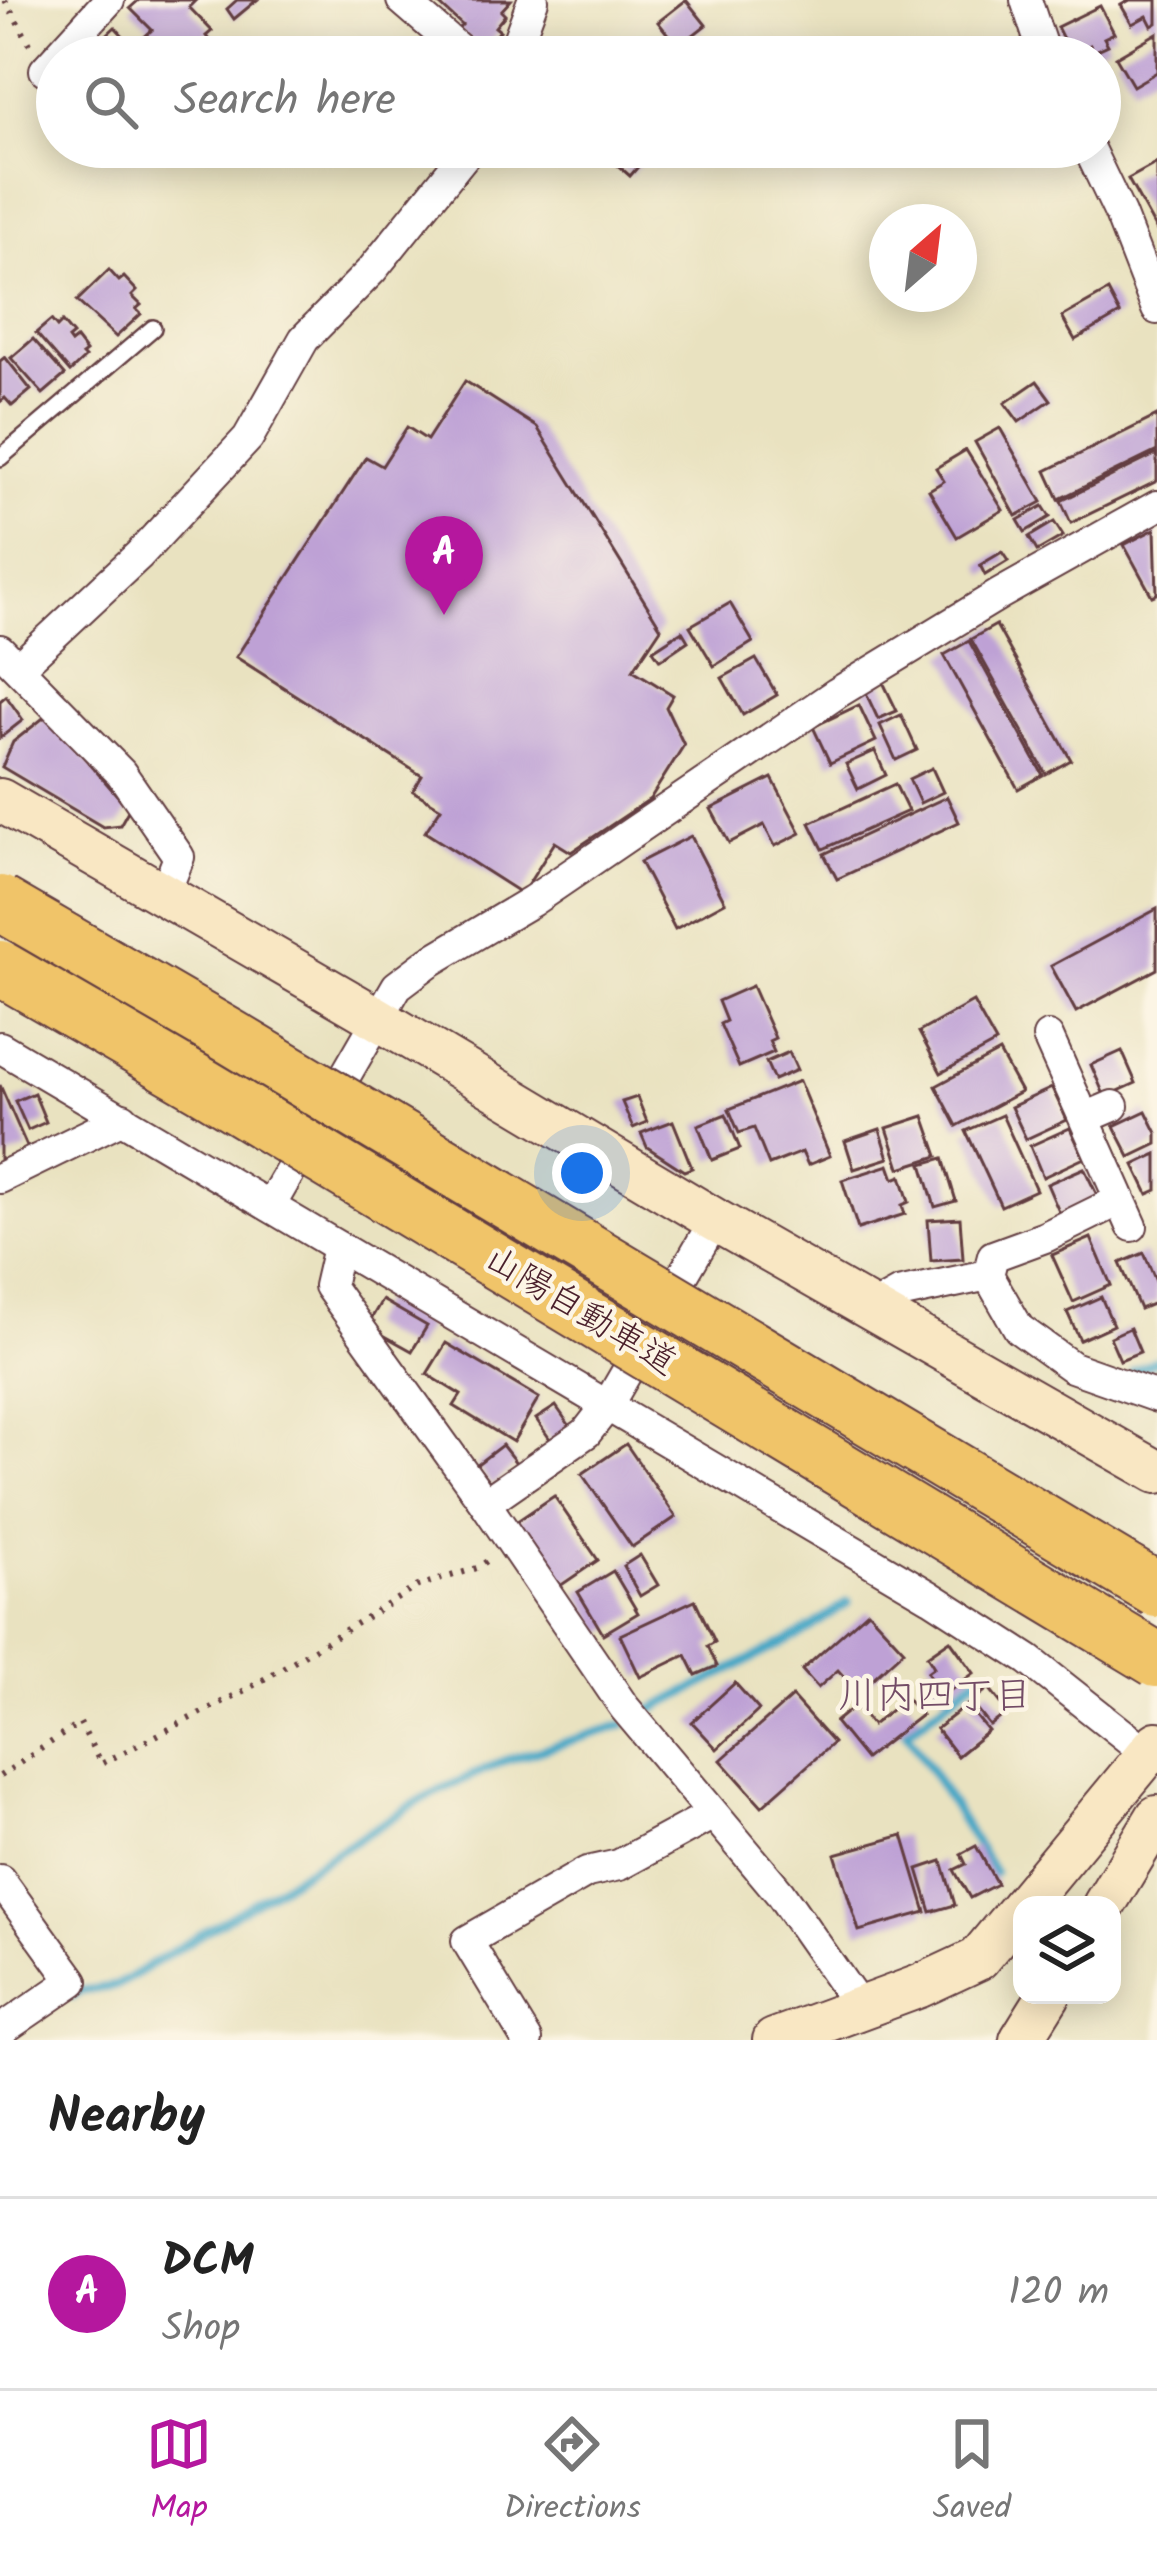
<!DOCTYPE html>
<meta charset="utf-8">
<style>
:root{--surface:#fff;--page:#f6f6f6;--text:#222;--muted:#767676;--line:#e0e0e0;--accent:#b5179e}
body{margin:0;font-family:Kalam,"Klee One",sans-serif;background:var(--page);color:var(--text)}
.controls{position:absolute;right:36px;bottom:36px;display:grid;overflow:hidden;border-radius:24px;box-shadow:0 6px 30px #0003}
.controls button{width:108px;height:108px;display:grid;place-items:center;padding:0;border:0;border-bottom:3px solid var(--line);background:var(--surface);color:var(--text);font:60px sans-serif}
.compass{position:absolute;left:869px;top:204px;width:108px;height:108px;border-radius:50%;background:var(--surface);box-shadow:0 6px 30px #0003;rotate:28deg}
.you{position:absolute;left:582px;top:1173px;width:42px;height:42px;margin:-30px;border:9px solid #fff;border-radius:50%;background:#1a73e8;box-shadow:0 0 0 18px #1a73e833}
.badge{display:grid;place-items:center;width:78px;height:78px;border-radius:50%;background:var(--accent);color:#fff;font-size:39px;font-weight:700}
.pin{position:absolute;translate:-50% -99px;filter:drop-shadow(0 3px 6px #0008)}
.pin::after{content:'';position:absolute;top:63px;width:42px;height:36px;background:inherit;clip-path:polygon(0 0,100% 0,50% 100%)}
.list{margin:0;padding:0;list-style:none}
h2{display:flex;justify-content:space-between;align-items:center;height:156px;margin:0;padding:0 48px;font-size:51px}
h2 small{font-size:39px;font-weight:400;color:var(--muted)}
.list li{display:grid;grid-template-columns:78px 1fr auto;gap:36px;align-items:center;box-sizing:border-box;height:192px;padding:0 48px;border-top:3px solid var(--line)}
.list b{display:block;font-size:45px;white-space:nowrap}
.list p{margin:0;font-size:39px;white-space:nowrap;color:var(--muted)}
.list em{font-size:39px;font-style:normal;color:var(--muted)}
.icon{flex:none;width:66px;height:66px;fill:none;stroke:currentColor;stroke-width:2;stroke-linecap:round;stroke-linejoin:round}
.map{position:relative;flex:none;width:1157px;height:2040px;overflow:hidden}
.search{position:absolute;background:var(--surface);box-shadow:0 6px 30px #0003;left:36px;right:36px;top:36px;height:132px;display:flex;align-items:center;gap:30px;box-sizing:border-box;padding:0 42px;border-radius:66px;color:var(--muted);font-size:45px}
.sheet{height:348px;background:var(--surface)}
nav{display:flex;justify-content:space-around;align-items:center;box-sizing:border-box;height:168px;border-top:3px solid var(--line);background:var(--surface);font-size:33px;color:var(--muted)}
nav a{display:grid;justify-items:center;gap:6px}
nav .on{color:var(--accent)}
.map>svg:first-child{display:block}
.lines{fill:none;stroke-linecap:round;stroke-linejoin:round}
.stream{stroke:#47a7c6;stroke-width:9}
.building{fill:#bea1d5}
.lane-casing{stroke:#623c41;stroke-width:20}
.street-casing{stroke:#623c41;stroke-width:34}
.secondary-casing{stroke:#623c41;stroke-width:46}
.path{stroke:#623c41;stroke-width:6;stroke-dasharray:3 9;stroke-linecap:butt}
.lane{stroke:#fff;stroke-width:15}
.street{stroke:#fff;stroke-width:30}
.secondary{stroke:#f9e7c3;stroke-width:42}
.highway-bridge-casing{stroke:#623c41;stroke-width:58;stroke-linecap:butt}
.highway-bridge{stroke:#f0c469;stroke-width:54}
.labels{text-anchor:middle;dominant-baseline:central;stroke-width:9;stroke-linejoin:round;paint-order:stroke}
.street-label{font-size:36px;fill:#4a1f2b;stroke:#fcf5e5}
.neighbourhood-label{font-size:39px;fill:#734c66;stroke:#fcf5e5}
</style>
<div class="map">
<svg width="1157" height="2040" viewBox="0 0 1157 2040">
<rect width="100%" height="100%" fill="#fcf5e5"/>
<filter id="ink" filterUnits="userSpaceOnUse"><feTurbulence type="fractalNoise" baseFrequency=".00833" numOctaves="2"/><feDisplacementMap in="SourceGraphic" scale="24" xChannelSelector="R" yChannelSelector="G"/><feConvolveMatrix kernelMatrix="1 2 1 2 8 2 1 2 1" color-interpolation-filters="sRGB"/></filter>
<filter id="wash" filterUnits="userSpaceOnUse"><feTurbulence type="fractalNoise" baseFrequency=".004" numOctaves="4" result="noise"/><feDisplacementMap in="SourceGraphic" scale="48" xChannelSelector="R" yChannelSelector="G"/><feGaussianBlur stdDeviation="2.7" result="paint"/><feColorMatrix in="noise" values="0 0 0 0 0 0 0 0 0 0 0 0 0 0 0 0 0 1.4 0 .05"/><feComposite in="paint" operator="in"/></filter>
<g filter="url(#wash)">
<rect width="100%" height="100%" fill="#e9e2c0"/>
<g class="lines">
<g class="stream">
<path d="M1133 1372 1157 1360"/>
<path d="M983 1672 907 1732 994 1873"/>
<path d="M648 1712 799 1635 848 1602"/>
<path d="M73 1996 81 1991 116 1986 426 1797 503 1761 623 1725"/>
</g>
</g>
<g id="blocks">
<g class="building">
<path d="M139 0H196L189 7 212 31 206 36 209 40 191 57H161L143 38 152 30 130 8Z"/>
<path d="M237 0H257L234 19 227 9Z"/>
<path d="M445 0H511L501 11 505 15 495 27 500 31 482 51 458 29 462 25 440 5Z"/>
<path d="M686 0 706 25 678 47 658 22Z"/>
<path d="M1130 0H1157V23L1152 26 1147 16 1132 24 1121 5Z"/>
<path d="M1100 6 1114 33 1104 38 1108 45 1093 52 1090 45 1071 55 1057 27Z"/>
<path d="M115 27 131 44 117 57H111L98 43Z"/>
<path d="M1157 33V72L1133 86 1116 57Z"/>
<path d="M562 36 586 57H552L548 53Z"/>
<path d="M597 147H655L630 176Z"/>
<path d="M1157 163V231L1128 179Z"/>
<path d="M109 270 119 281 124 277 137 291 132 296 141 305 136 309 141 314 116 337 77 301Z"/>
<path d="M1108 291 1120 314 1075 340 1062 317Z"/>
<path d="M51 320 57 327 62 322 73 335 68 339 71 343 76 339 86 352 82 355 85 358 70 372 36 333Z"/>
<path d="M33 339 65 375 43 394 11 358Z"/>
<path d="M5 357 31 390 12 406 5 398 0 402V361Z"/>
<path d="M465 381 537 427 661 628 633 670 673 695 666 707 684 745 650 799 571 852 555 842 522 894 425 832 441 808 413 791 422 776 236 657 366 457 382 466 407 427 427 440Z"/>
<path d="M1037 381 1051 400 1019 422 1005 403Z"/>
<path d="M1157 416V451L1059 499 1046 471Z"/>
<path d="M1000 428 1042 502 1016 516 975 442Z"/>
<path d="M966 450 1003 510 957 537 929 490 944 481 936 468Z"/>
<path d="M1157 454V481L1071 523 1061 501Z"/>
<path d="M1043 506 1050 517 1025 532 1018 520Z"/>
<path d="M1054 522 1063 536 1037 551 1029 537Z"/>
<path d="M1155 529 1157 594 1152 596 1124 545Z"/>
<path d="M1002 552 1008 561 985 575 980 565Z"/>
<path d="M730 603 753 642 714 666 690 626Z"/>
<path d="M996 625 1071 760 1046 774 971 639Z"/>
<path d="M682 631 688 641 660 660 653 650Z"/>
<path d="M969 641 1043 775 1018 789 944 655Z"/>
<path d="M756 659 777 695 743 715 722 678Z"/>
<path d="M882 680 897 711 878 719 864 689Z"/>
<path d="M6 696 23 720 0 738V701Z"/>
<path d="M859 705 876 741 830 763 813 727Z"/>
<path d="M47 715 129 809 120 825 103 827 2 767 13 742Z"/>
<path d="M901 715 917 750 896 760 880 725Z"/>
<path d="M875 751 886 775 858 789 846 764Z"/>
<path d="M932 768 943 792 920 803 909 779Z"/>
<path d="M772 778 801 833 775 846 764 825 729 843 711 809Z"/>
<path d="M895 784 908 811 823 849 810 823Z"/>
<path d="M947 797 959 822 837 879 824 854Z"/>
<path d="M691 836 725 902 675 929 640 862Z"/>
<path d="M1157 909V969L1076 1012 1051 966Z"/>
<path d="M752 986 775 1038 769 1041 774 1052 739 1067 720 1024 726 1021 718 1001Z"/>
<path d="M973 1002 996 1043 941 1073 919 1032Z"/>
<path d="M1122 1051 1136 1083 1105 1097 1091 1065Z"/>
<path d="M789 1052 797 1070 774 1080 766 1062Z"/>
<path d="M999 1052 1021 1092 957 1126 936 1086Z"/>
<path d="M799 1081 830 1156 808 1165 802 1152 769 1165 754 1128 739 1133 729 1109Z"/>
<path d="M0 1085 28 1149 0 1161Z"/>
<path d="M1052 1088 1067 1120 1026 1139 1011 1107Z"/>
<path d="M34 1093 46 1122 28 1130 15 1101Z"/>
<path d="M637 1097 647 1122 633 1128 622 1102Z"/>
<path d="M1146 1111 1157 1133V1144L1130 1157 1114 1126Z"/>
<path d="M726 1114 740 1149 712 1160 698 1125Z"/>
<path d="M1002 1115 1036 1190 1001 1206 966 1131Z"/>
<path d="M924 1116 938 1156 900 1168 887 1128Z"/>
<path d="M673 1121 692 1168 684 1171 647 1147 641 1133Z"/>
<path d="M1070 1128 1084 1158 1043 1177 1030 1146Z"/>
<path d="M880 1129 889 1158 854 1169 845 1141Z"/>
<path d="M1157 1154V1190L1148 1194 1134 1165Z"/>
<path d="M943 1158 956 1201 935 1207 922 1164Z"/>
<path d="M889 1165 894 1179 901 1176 909 1202 902 1205 905 1214 858 1229 842 1180Z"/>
<path d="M1084 1168 1098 1197 1060 1214 1047 1184Z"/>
<path d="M960 1218 963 1259 931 1261 928 1220Z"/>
<path d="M1091 1238 1111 1285 1073 1302 1052 1255Z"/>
<path d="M1144 1253 1157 1284V1302L1140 1309 1120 1263Z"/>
<path d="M1101 1297 1113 1325 1080 1340 1067 1312Z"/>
<path d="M382 1300 427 1326 412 1351 367 1326Z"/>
<path d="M1130 1328 1140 1352 1120 1360 1110 1337Z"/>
<path d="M446 1343 539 1398 513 1442 454 1406 461 1395 427 1374Z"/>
<path d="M556 1406 572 1429 552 1442 536 1419Z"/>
<path d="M626 1444 676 1517 632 1547 582 1474Z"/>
<path d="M502 1445 517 1464 492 1485 476 1465Z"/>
<path d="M554 1496 598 1560 560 1586 516 1522Z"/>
<path d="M640 1555 658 1585 640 1596 623 1566Z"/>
<path d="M613 1571 638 1613 603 1634 578 1592Z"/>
<path d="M695 1600 715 1642 708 1646 717 1666 696 1675 686 1655 640 1677 620 1635Z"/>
<path d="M868 1611 904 1650 858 1692 838 1670 818 1688 802 1670Z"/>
<path d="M950 1640 974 1673 944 1695 927 1672 934 1667 927 1656Z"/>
<path d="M735 1683 759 1710 717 1749 692 1722Z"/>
<path d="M989 1688 1008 1712 990 1726 971 1702Z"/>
<path d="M792 1697 833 1743 762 1806 721 1760Z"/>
<path d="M906 1698 921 1715 865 1759 835 1722 856 1705 872 1725Z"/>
<path d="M967 1705 988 1731 957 1756 936 1729Z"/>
<path d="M903 1835 926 1912 859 1931 835 1854Z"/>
<path d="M976 1846 997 1884 970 1898 954 1870 966 1864 961 1854Z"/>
<path d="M942 1861 955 1905 931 1912 918 1869Z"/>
</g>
</g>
</g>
<g filter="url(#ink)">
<use href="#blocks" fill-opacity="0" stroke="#623c41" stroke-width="3"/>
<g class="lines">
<defs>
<path id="lane" d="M0 458 153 328"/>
<g id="street">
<path d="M402 0 468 57"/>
<path d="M1026 0 1045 57"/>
<path d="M512 57 533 0"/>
<path d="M45 70 109 0"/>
<path d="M1088 147 1120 214 1157 309"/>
<path d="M0 650 121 773 179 857 164 895"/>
<path d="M19 667 139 555 248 438 304 339 372 270 471 147"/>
<path d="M1048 1037 1132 1226"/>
<path d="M0 1047 931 1597 1029 1660 1148 1754"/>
<path d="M1085 1118 1113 1106"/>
<path d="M0 1178 123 1118"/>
<path d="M270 1206 397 986 429 962 532 901 837 693 1000 594 1157 506"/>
<path d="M338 1247 329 1286 485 1503 624 1707 780 1893 861 2009"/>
<path d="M988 1275 993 1256 1045 1237 1120 1200"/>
<path d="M871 1309 898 1294 988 1275 1019 1329 1072 1367 1157 1397"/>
<path d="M485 1503 586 1433 607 1406 715 1220"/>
<path d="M0 1880 73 1981 0 2031"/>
<path d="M527 2040 467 1941 587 1872 619 1865 713 1814"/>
</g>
<g id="secondary">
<path d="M0 800 377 1018 715 1220 1157 1472"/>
<path d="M1023 1905 1157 1743"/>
<path d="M1104 1905 1157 1817"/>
<path d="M774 2040 920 1986 978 1959 1022 1906"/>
<path d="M1021 2040 1049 1995"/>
</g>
</defs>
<use href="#lane" class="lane-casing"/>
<use href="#street" class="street-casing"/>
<use href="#secondary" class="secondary-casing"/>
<g class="path">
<path d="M5 0 30 44"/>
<path d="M0 1776 80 1723 101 1764 251 1687 418 1586 477 1568 487 1561"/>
</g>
<use href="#lane" class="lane"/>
<use href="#street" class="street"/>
<use href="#secondary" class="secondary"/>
<defs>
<g id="highway-bridge">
<path d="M0 903 231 1037 1157 1590"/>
<path d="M0 968 202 1085 1157 1660"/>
</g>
</defs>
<use href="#highway-bridge" class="highway-bridge-casing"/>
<use href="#highway-bridge" class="highway-bridge"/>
</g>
</g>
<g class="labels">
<g class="street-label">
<text transform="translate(580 1312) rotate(31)">山陽自動車道</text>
</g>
<g class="neighbourhood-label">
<text x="935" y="1698">川内四丁目</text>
</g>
</g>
</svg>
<div class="controls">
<button><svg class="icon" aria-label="layers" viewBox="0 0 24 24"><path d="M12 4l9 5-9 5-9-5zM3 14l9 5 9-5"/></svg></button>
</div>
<svg class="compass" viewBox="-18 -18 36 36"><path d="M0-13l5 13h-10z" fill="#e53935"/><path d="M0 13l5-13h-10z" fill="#767676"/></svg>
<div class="you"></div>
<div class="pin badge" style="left:444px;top:615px">A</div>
<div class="search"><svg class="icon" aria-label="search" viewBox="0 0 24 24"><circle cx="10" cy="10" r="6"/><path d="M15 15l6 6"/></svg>Search here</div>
</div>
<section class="sheet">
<h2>Nearby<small></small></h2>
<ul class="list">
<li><span class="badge">A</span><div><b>DCM</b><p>Shop</p></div><em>120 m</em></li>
</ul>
</section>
<nav>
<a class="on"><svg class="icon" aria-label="map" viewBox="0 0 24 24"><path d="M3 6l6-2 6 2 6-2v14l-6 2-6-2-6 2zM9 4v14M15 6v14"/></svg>Map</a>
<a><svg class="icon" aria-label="directions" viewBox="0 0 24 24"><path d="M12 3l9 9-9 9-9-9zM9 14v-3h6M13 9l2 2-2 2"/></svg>Directions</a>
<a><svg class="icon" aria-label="saved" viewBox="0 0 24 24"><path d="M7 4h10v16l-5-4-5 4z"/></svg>Saved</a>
</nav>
